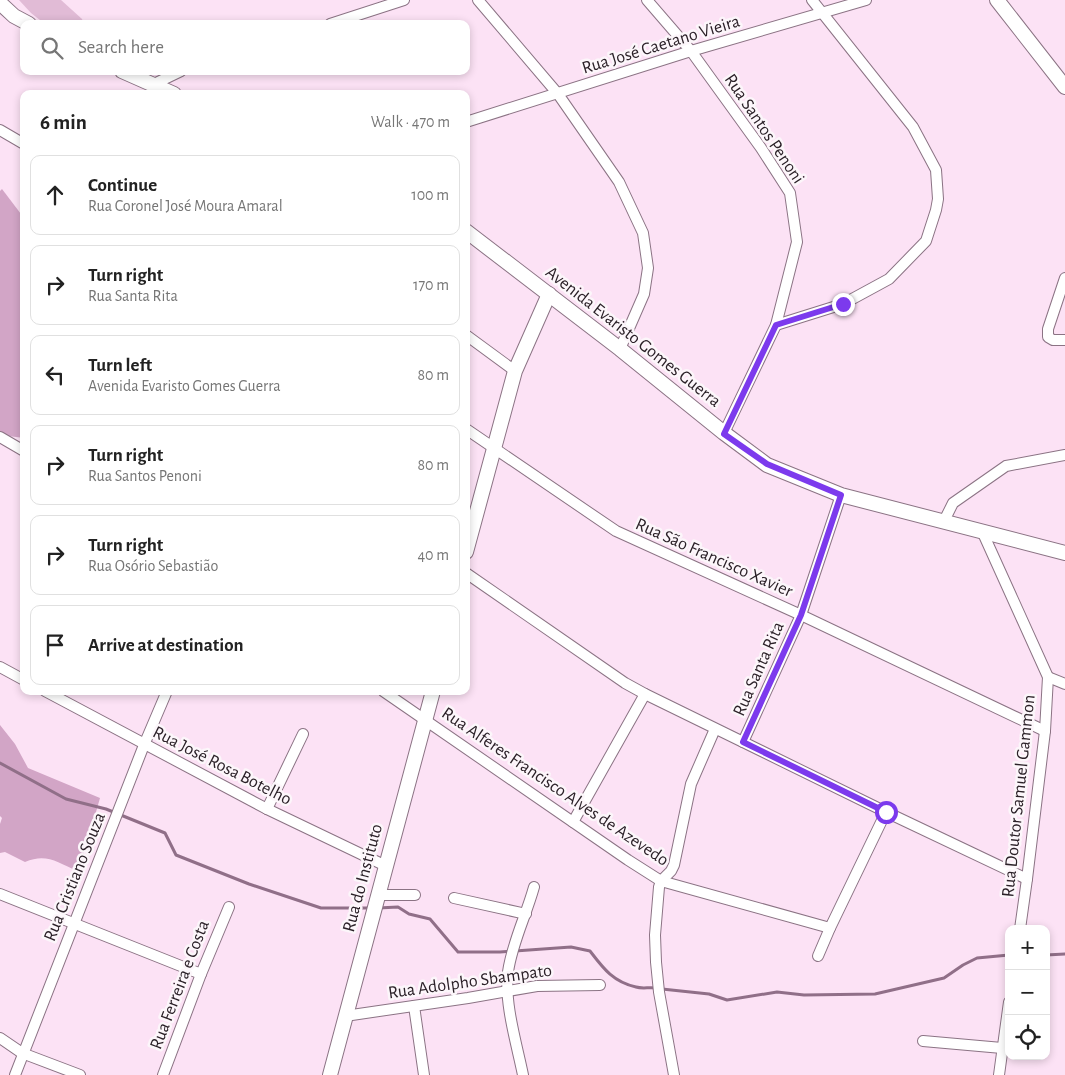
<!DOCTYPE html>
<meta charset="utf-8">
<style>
:root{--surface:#fff;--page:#f6f6f6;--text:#222;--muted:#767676;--line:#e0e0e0}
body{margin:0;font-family:"Alegreya Sans",sans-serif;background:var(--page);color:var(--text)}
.controls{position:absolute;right:15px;bottom:15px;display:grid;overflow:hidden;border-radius:10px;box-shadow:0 2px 8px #0003}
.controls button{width:45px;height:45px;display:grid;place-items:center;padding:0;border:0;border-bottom:1px solid var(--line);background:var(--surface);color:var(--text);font:25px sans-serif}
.stop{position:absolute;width:15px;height:15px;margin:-11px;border:4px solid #7c3aed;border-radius:50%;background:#fff}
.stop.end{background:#7c3aed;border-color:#fff;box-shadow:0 1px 5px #0008}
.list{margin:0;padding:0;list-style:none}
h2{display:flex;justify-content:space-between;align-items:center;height:65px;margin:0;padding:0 20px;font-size:21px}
h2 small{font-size:16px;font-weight:400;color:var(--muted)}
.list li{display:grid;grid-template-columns:32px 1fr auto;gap:15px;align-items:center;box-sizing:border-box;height:80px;margin:0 10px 10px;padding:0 10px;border:1px solid var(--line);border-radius:10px}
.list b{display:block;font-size:19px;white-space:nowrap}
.list p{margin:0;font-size:16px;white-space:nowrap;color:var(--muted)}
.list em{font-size:16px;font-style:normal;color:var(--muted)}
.icon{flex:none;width:28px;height:28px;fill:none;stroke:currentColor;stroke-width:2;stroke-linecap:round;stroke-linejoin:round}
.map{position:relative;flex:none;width:1065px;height:1075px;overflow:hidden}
.search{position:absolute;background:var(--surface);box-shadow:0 2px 8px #0003;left:20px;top:20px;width:450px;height:55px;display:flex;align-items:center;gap:12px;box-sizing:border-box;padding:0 18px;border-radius:10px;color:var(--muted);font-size:19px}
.panel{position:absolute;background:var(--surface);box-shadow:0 2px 8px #0003;left:20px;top:90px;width:450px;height:605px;border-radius:10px}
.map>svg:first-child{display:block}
.green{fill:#e1bbd6}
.forest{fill:#d2a5c6}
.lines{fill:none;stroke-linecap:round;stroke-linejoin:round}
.stream{stroke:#906f88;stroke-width:3}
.street-casing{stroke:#8b7384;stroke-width:12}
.secondary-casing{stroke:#8b7384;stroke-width:16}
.street{stroke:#fff;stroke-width:10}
.secondary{stroke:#fff;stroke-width:14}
.route{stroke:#7c3aed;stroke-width:6}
.labels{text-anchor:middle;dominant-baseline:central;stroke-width:5;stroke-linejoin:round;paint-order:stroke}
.street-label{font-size:18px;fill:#2b2128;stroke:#fcf6fa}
</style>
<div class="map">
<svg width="1065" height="1075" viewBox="0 0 1065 1075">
<rect width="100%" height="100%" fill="#fce2f5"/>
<path class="green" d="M19 0H61L82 19 84 24H45L31 13Z"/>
<g class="forest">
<path d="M2 189 24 218V438L0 435V191Z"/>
<path d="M0 725 15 744 28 768 100 798 86 847 77 871C57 862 46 853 25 862L5 852 0 853V824L2 818 0 816Z"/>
</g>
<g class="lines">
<g class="stream">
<path d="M0 763 66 799 106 809 165 833 176 855 249 884 321 908H371"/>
<path d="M378 908 398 907 409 914 430 919 458 952H500L571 947 590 951C603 968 613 982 636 987 642 989 649 987 656 988"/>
<path d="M1046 955 1065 954"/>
<path d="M662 989 709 994 727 1000 777 992 804 995 875 994 944 978 963 965 977 958 1009 955"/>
</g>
<defs>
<g id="street">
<path d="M478 0 558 94 619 182 643 233 648 268 644 294 620 349"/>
<path d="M647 0 691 51 761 148 790 193 797 242 776 325 724 433"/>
<path d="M330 24 404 0"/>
<path d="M152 85 181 71"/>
<path d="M466 122 691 51 866 0"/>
<path d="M0 130 24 144"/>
<path d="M1065 278 1048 329V337L1053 340H1065"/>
<path d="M776 325 843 304 889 279 926 241 936 210 938 199 936 170 913 127 812 0"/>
<path d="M466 335 515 371"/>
<path d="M466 429 616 531 801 615 1045 731"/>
<path d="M0 437 24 451"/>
<path d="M944 521 953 503 1006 466 1065 455"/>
<path d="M982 531 1048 677 1045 731 1027 879 1020 929"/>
<path d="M466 573 625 683 645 694 886 812 1027 879"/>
<path d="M0 667 24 680"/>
<path d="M1048 677 1065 684"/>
<path d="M45 691 267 809 386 866"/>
<path d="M383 691 628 860 661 881 830 928"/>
<path d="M743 742 801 615 841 495"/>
<path d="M267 809 303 734"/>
<path d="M573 822 645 694"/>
<path d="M0 894 201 974"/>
<path d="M378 895H415"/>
<path d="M454 898 526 914"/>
<path d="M818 956 830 928 886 812"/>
<path d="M414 1006 424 1075"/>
<path d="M345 1016 468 998 537 986 600 985"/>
<path d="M0 1038 22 1053 80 1075"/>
<path d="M923 1041 1002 1048"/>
<path d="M15 1075 144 745 167 691"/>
<path d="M163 1075 201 974 229 907"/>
<path d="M523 1075C517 1045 504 1003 508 972 512 943 526 916 534 887"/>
<path d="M674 1075 659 992 656 962 655 935 659 887 661 881 671 871 674 865 691 784 715 729"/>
<path d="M999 1075 1009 1002"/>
</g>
<g id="secondary">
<path d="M997 0 1065 87"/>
<path d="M0 3 14 16 29 24"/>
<path d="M122 71 174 94"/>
<path d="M466 231 620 349 724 433 767 465 841 495 1065 553"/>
<path d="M466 552 515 371 549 294"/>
<path d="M330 1075 433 691"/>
</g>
</defs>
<use href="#street" class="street-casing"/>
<use href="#secondary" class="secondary-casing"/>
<use href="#street" class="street"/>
<use href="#secondary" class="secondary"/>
</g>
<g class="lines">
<path class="route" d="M843 304 776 325 724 434 767 464 841 495 801 615 743 742 886 812"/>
</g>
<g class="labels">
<g class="street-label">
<text transform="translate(661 45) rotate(-17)">Rua José Caetano Vieira</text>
<text transform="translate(764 129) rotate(56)">Rua Santos Penoni</text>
<text transform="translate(633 337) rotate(38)">Avenida Evaristo Gomes Guerra</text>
<text transform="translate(714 558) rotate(24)">Rua São Francisco Xavier</text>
<text transform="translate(759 669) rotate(-66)">Rua Santa Rita</text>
<text transform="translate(222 766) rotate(27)">Rua José Rosa Botelho</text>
<text transform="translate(555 787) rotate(34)">Rua Alferes Francisco Alves de Azevedo</text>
<text transform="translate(1019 796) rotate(-84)">Rua Doutor Samuel Gammon</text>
<text transform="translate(75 877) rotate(-68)">Rua Cristiano Souza</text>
<text transform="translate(363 878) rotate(-75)">Rua do Instituto</text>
<text transform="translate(470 982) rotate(-8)">Rua Adolpho Sbampato</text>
<text transform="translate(180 985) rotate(-69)">Rua Ferreira e Costa</text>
</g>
</g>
</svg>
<div class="controls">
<button>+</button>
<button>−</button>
<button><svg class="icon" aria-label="locate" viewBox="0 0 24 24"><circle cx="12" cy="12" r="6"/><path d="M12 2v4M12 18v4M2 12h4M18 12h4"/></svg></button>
</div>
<div class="stop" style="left:886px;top:812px"></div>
<div class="stop end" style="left:843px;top:304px"></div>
<div class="search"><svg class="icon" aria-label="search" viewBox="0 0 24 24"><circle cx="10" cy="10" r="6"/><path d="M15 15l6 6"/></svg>Search here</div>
<section class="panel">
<h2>6 min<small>Walk · 470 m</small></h2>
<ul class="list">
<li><svg class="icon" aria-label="ahead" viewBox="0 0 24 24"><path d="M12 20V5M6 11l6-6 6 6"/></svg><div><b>Continue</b><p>Rua Coronel José Moura Amaral</p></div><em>100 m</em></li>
<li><svg class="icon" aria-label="right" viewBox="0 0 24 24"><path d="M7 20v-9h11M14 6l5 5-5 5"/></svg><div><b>Turn right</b><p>Rua Santa Rita</p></div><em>170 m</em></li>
<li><svg class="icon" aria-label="left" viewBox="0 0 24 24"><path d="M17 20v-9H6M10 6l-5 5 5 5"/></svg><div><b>Turn left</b><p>Avenida Evaristo Gomes Guerra</p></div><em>80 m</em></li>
<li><svg class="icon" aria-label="right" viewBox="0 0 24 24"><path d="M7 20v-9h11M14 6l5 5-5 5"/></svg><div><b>Turn right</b><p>Rua Santos Penoni</p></div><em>80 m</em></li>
<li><svg class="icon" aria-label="right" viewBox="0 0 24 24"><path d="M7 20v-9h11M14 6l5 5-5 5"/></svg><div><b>Turn right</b><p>Rua Osório Sebastião</p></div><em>40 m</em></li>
<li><svg class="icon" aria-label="arrive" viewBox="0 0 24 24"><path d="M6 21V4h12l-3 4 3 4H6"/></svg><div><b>Arrive at destination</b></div></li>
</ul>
</section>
</div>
